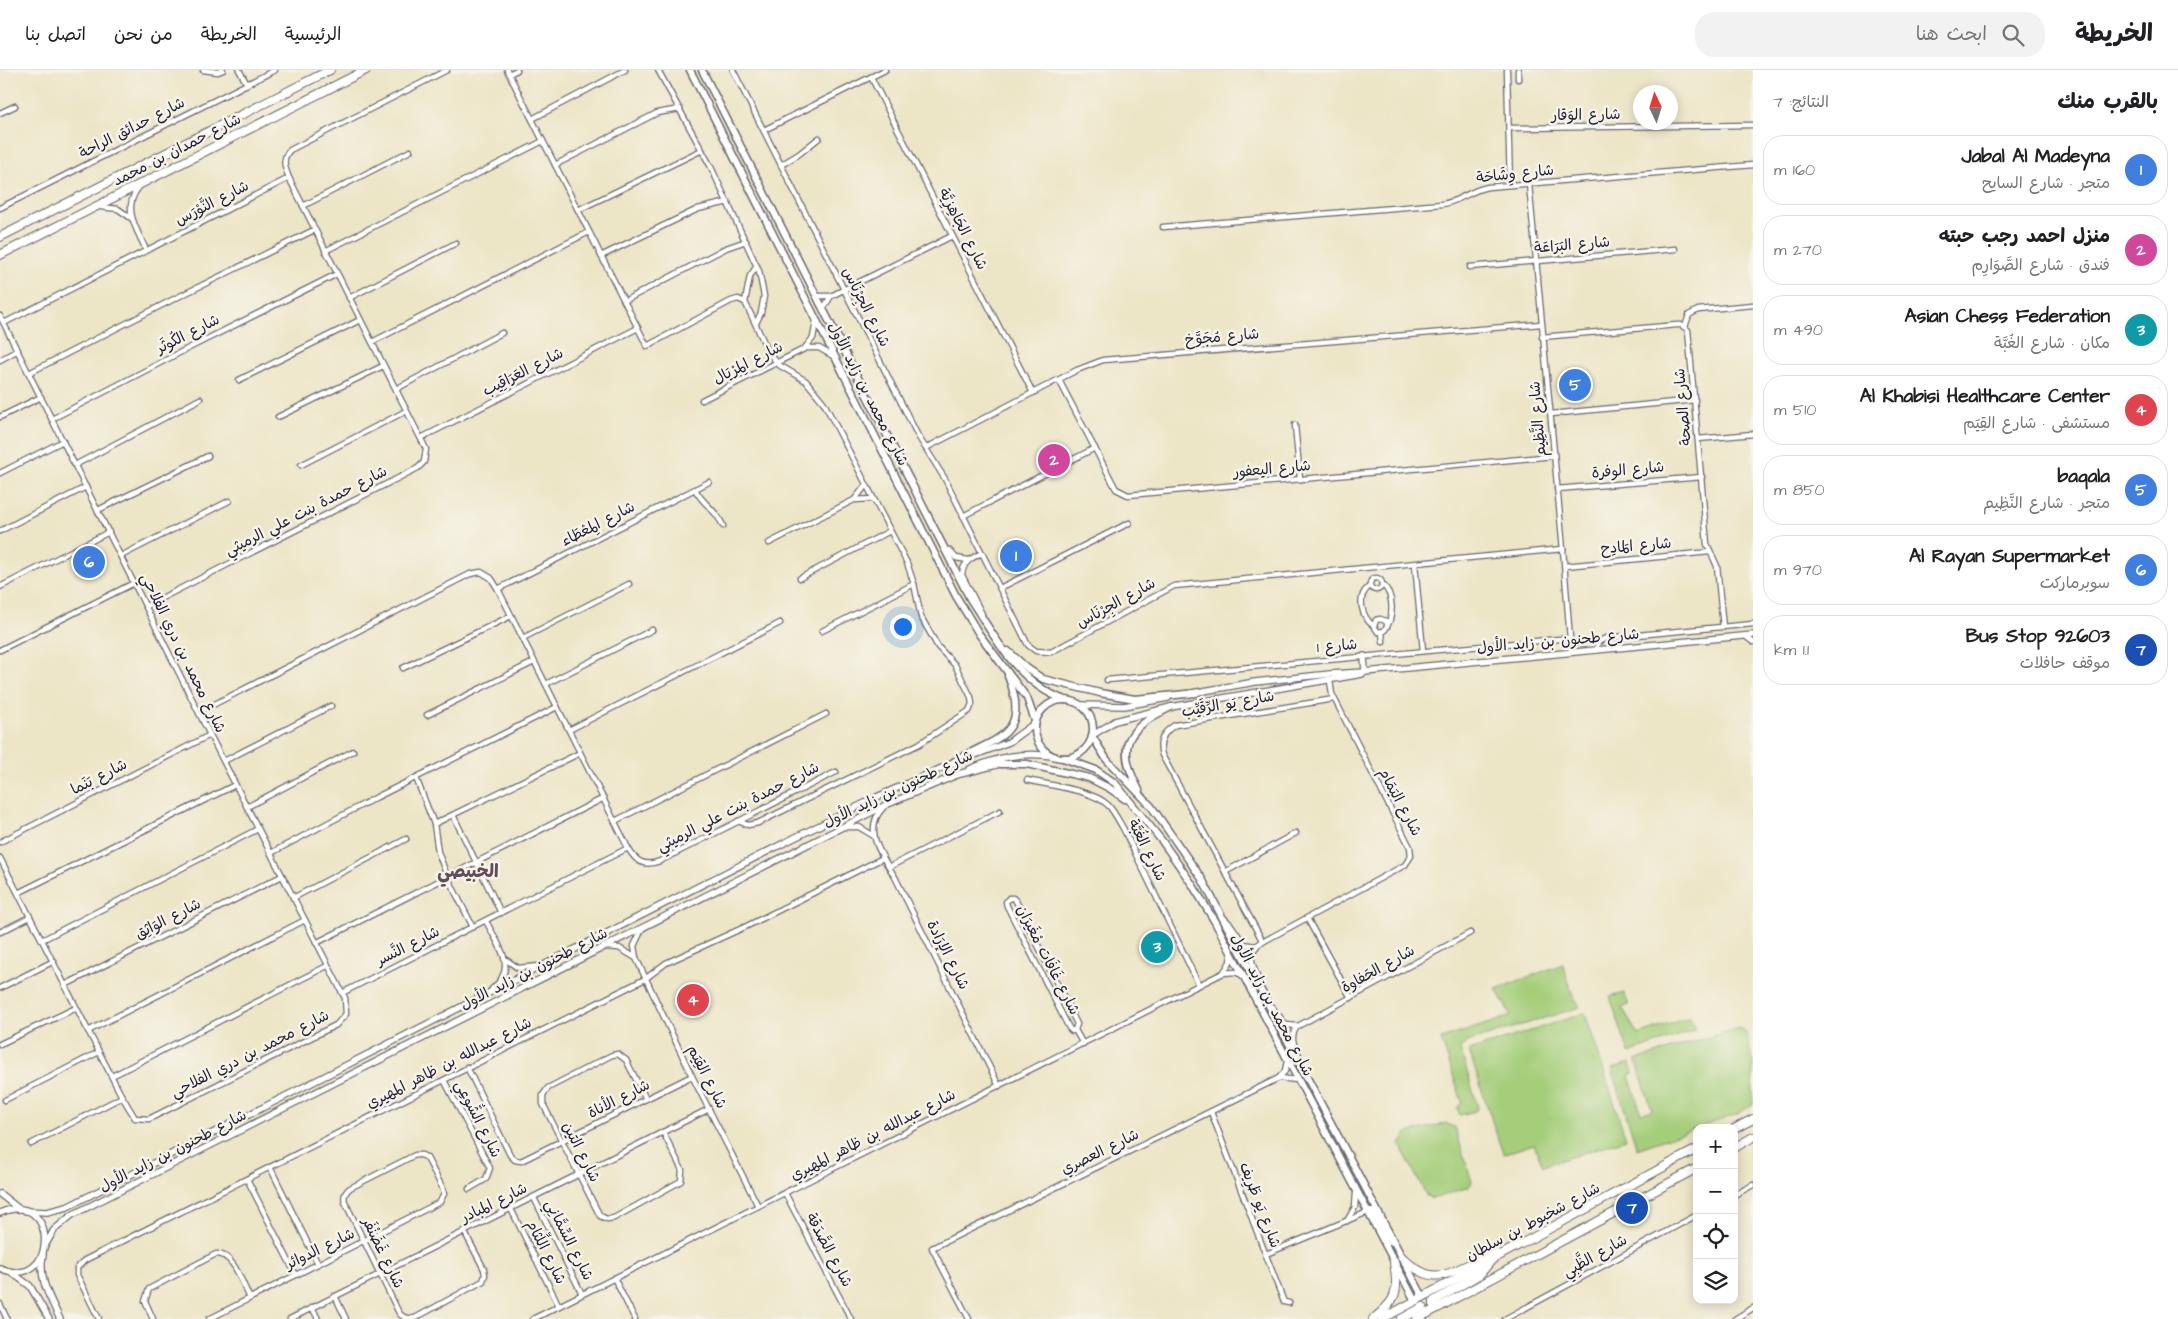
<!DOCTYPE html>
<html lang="ar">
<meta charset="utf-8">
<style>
:root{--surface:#fff;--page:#f2f2f2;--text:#202124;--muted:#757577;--line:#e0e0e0;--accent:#db2777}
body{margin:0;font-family:"Architects Daughter","Playpen Sans Arabic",sans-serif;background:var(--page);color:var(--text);direction:rtl}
.controls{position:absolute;right:15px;bottom:15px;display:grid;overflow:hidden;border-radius:10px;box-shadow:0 2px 12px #0003}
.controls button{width:45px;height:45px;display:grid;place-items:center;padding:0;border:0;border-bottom:1px solid var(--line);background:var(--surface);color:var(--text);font:25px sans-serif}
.compass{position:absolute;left:1633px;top:15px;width:45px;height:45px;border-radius:50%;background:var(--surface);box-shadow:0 2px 12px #0003;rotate:356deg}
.you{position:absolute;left:902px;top:556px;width:18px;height:18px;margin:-12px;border:4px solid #fff;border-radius:50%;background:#1a73e8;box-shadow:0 0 0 8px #1a73e833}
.badge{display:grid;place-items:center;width:32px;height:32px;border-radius:50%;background:var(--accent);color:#fff;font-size:16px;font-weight:700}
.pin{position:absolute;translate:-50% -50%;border:2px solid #fff;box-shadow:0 1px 5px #0006}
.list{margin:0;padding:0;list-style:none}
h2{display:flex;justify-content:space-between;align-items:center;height:65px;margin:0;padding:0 20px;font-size:21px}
h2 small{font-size:16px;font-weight:400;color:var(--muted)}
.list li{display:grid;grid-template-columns:32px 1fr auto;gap:15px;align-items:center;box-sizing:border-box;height:70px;margin:0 10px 10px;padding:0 10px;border:1px solid var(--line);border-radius:20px}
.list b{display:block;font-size:19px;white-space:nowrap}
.list p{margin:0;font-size:16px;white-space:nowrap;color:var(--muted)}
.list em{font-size:16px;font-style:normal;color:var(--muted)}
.icon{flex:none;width:28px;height:28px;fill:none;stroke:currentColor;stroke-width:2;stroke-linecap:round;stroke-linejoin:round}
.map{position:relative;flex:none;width:1753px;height:1249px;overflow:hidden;direction:ltr}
header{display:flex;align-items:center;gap:30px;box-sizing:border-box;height:70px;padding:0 25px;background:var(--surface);border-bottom:1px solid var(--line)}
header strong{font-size:24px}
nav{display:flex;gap:28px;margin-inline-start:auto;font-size:18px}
.search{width:350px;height:45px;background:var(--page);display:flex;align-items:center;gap:12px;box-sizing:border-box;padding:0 18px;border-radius:20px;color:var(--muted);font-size:19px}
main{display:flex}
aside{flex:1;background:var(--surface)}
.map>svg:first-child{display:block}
.green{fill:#a5ce7a;stroke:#64785a}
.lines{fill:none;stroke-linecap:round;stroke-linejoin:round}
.minor-casing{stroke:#69666c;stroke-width:7}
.tertiary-casing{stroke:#69666c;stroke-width:8}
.secondary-casing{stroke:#69666c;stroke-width:9}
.primary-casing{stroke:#69666c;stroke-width:10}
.minor{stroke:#fff;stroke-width:4.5}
.tertiary{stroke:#fff;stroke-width:5.5}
.secondary{stroke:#fff;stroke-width:6}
.primary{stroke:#fff;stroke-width:8}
.labels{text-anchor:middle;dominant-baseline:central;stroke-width:5;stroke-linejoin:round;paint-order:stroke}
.street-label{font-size:15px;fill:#22223b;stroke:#f7f3e8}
.quarter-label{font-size:18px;font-weight:bold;fill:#604e58;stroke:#f7f3e8}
</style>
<header>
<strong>الخريطة</strong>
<div class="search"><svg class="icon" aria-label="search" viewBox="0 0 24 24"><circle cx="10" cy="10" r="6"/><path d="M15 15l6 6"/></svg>ابحث هنا</div>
<nav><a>الرئيسية</a><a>الخريطة</a><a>من نحن</a><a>اتصل بنا</a></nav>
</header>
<main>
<aside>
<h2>بالقرب منك<small>النتائج: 7</small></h2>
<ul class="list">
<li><span class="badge" style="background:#3f7fe0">1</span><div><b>Jabal Al Madeyna</b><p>متجر · شارع السايح</p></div><em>160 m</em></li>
<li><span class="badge" style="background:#d1479c">2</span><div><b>منزل احمد رجب حبته</b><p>فندق · شارع الصَّوَارِم</p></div><em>270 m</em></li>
<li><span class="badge" style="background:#0f9aa8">3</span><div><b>Asian Chess Federation</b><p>مكان · شارع الغُبَّة</p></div><em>490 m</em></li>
<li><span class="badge" style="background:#e0444e">4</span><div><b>Al Khabisi Healthcare Center</b><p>مستشفى · شارع القِيَم</p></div><em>510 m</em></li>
<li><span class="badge" style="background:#3f7fe0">5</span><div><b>baqala</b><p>متجر · شارع النَّظِيم</p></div><em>850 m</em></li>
<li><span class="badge" style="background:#3f7fe0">6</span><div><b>Al Rayan Supermarket</b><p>سوبرماركت</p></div><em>970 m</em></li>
<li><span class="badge" style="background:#1a4fb4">7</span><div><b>Bus Stop 92603</b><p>موقف حافلات</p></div><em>1.1 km</em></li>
</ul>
</aside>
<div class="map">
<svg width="1753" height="1249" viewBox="0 0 1753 1249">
<rect width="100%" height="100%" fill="#f7f3e8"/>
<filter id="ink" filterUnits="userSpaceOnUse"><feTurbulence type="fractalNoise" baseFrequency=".02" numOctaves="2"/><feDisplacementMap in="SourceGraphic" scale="10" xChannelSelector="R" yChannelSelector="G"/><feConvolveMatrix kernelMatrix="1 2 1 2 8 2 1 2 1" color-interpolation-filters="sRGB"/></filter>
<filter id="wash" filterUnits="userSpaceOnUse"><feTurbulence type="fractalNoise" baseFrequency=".0096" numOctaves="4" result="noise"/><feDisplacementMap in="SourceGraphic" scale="20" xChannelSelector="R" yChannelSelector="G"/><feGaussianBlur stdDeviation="1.12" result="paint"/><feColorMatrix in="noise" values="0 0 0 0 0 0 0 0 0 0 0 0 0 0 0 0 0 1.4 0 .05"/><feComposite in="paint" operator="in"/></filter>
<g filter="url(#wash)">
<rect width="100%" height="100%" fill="#ece5c6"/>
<g class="green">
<path d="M1563 894 1573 926 1580 937 1467 972 1460 978 1478 1038 1475 1041 1460 1045 1457 1038 1462 1032 1441 969 1511 946 1496 919Z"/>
<path d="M1624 923 1629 935 1622 938 1638 965 1690 947 1695 960 1629 983 1610 927Z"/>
<path d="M1585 943 1626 1069 1543 1096 1534 1074 1503 1084 1469 981Z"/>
<path d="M1738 958 1746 963 1753 995V1034L1738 1044 1637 1079 1612 999 1630 993 1633 1003 1629 1006 1641 1043 1652 1040 1636 990Z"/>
<path d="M1446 1053 1455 1058 1472 1112 1469 1117 1432 1129 1427 1127 1400 1075 1407 1063Z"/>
</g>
</g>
<g filter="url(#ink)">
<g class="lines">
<defs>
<g id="minor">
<path d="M203 0 218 2 223 0"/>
<path d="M239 0 247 14"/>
<path d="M507 0 647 276 731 231 738 229 745 232"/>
<path d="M658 0 711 97 759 201 764 226 761 243 756 253"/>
<path d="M733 0 918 366 945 409 1028 575 1036 581 1051 582 1174 516 1563 479"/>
<path d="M1507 0 1510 115"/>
<path d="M1518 0V9"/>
<path d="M509 4 517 0"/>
<path d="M871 7 1033 323"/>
<path d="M0 43 15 36"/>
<path d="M532 49 625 0"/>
<path d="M1509 58 1753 55"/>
<path d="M764 60 885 0"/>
<path d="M555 95 657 43 680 39"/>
<path d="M781 95 799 84 819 68"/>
<path d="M1529 114 1563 479 1571 582"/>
<path d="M139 117C121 138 137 159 146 180"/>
<path d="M303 136 410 81"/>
<path d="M101 137 118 139 131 148"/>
<path d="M0 138 275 0"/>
<path d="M578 140 702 80"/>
<path d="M1163 157 1442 134C1459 132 1470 120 1488 117L1753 95"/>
<path d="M325 181 543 71"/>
<path d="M601 186 698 139 728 132"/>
<path d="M1470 197 1675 179"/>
<path d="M816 226H831L952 166"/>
<path d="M349 228 456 173"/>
<path d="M624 231 726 178 746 171"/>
<path d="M823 239 831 226"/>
<path d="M0 246 210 665 345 928 346 944 336 955 149 1049 135 1048 120 1023 0 788"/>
<path d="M4 253 289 108"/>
<path d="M1685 257 1689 245 1698 240 1753 235"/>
<path d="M1542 267 1677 255H1681L1688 260 1707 474 1717 496 1723 557"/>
<path d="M372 272 589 162"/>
<path d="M806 278H819L833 286"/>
<path d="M0 290 18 280"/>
<path d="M29 303 172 230 314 160"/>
<path d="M239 310 360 250"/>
<path d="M1059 310 1116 419 1128 425 1554 386"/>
<path d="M396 319 502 263"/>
<path d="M702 330 804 279 813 268 816 251"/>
<path d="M1551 344 1695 330"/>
<path d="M0 347 41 327"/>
<path d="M278 347 383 296"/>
<path d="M52 349 183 281 337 204"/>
<path d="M1295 355 1300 409"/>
<path d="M421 368 638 258"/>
<path d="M1698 369 1753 364"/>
<path d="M926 378 1077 300 1103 290 1541 254"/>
<path d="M75 395 200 329"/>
<path d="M301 395 406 341"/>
<path d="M0 403 63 371"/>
<path d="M695 419C702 434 718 441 723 456"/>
<path d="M1557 419 1702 407"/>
<path d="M855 429 866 415"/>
<path d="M98 440 208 386"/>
<path d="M963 446 1095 378"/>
<path d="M0 461 86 417"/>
<path d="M769 473 854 430 873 429"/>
<path d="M949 480 956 488 968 490"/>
<path d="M982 483C971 488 963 492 962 505L982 544"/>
<path d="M121 486 229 431"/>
<path d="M1415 494 1423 581"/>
<path d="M1565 496 1710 482"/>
<path d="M800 508 890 461"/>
<circle cx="1376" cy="514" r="6"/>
<path d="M1382 514C1395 525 1394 549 1384 561L1378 562 1374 556 1376 550 1380 549 1386 551 1387 554"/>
<path d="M1370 516C1356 526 1361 547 1374 556"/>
<path d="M0 517 109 462"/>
<path d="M1000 518 1129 453"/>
<path d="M498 519 709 412"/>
<path d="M146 536 418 398 424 392 426 379 289 108C285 98 281 89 290 80L447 0"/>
<path d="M822 561 914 514"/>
<path d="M1382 562 1383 572"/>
<path d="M1745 566 1753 572"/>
<path d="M523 568 629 514"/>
<path d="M0 580 134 513"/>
<path d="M1596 580 1598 572 1606 568 1753 554"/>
<path d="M403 598 511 546"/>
<path d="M1107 610 1570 568"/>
<path d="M546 614 652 560"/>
<path d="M199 642 470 504 481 502 491 508 498 519 628 778C636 792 644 797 660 791L836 702"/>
<path d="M427 645 534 592"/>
<path d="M569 660 780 553"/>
<path d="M224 691 331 636"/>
<path d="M416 708 434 754 438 782 447 806 473 857"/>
<path d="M1027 710C1048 715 1092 720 1108 735 1114 741 1118 750 1123 758L1199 915"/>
<path d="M247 737 353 681"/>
<path d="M883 738C862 759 882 787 895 807L999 1016"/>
<path d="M453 745 501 843"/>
<path d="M615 751 826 644"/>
<path d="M738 751 748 755 758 753 919 674 969 641 972 634 971 627 955 595 938 577 921 547 914 514 907 493 824 333 806 311 779 295 769 283 745 232 750 206 757 196"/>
<path d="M434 754 580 683"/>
<path d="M845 757H859L874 766"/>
<path d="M0 772 210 665"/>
<path d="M271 783 377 727 557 637"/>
<path d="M889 797 1000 741"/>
<path d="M1225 802 1296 763"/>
<path d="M18 823 235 715"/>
<path d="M293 828 406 769"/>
<path d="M1009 828H1013L1016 831 1077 954 1075 960 1072 961 1069 958 1007 836 1006 832Z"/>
<path d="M1224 848 1231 855 1244 874 1255 876 1405 795 1411 786 1410 777 1332 624 1330 611"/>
<path d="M1307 848 1351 928"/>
<path d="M486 851C498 875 519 897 492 919"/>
<path d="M642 859 634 876 636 888 692 1006 758 1136"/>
<path d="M0 862 30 847"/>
<path d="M42 870 258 759"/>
<path d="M1263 872 1162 685C1158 672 1163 662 1175 655L1334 629"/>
<path d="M316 873 604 728"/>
<path d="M1257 876C1245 888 1257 901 1259 914"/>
<path d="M606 877 619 878 636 888"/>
<path d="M505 889 518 898 539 896"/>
<path d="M1224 902 1230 892 1231 884"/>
<path d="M65 915 282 806"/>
<path d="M0 918 54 891"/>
<path d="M342 923 628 778"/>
<path d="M1272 937 1286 955 1298 956 1470 863"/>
<path d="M1297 957C1287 969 1298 980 1302 993"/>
<path d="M1075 960 1083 974"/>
<path d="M88 961 305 850"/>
<path d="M0 974 76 938"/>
<path d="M467 997 510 1085 515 1090 521 1091 692 1006"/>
<path d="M112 1006 327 896"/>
<path d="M1279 1008 1285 1001 1287 991"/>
<path d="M444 1010 490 1098 486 1109 469 1119"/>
<path d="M646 1029 626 990 618 984 612 985 548 1018 543 1025V1034L600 1146 607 1149 614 1148 681 1111 682 1100 663 1062"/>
<path d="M5 1030 99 982"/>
<path d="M1211 1042 1282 1227 1284 1232 1289 1233"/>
<path d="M31 1074 122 1027"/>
<path d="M270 1097 318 1194"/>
<path d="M247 1109 296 1205"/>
<path d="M785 1123 851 1249"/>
<path d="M1734 1125 1753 1115"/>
<path d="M534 1128 582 1224"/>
<path d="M511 1139 559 1236"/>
<path d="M1347 1151 1355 1137 1356 1123"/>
<path d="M1266 1184 1368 1142"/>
<path d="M614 1208 635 1249"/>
<path d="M335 1226 346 1249"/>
<path d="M0 1234 7 1249"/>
<path d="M312 1237 318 1249"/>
<path d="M99 1249 77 1205V1198L85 1190 645 909 666 893 747 856 883 788"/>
<path d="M153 1249 145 1231 149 1219 216 1184C234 1183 242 1214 250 1228"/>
<path d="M209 1249 440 1132 444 1124 442 1117 427 1088 422 1085H415L350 1118C345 1122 343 1126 345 1132L399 1243C403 1248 409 1249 415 1248L483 1211 485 1205 484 1199 464 1161"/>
<path d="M290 1249 709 1039"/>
<path d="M533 1249 1223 903 1235 902 1242 905"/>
<path d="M969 1249 932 1178 1279 1008 1297 1010"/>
<path d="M1505 1249 1697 1145"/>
<path d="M1735 1249 1753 1238"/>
</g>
<g id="tertiary">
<path d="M1364 586 1365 602"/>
<path d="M1192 623 1255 612 1330 604 1365 602 1753 565"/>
<path d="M1081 635 1124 636 1168 628"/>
<path d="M1093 665 1115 651 1171 637 1362 604"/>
<path d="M962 690 1009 672 1035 653"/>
<path d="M970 699C997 688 1022 681 1052 686"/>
<path d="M0 1124 19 1139"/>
<path d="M26 1141 47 1142 67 1137 794 768 877 727 953 693"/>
<path d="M0 1143C60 1117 59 1224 0 1198"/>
<path d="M46 1174 54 1160 72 1145 888 734 959 704"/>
<path d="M43 1185C38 1209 50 1228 60 1249"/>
<path d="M11 1202 30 1216 49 1249"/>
</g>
<g id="secondary">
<path d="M690 0 956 526 979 564 1027 628 1035 651"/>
<path d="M702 0 969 527C995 567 1017 613 1065 630"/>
<path d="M1008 581 1028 599 1043 609 1100 623 1135 629 1196 623"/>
<circle cx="1064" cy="659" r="29"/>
<path d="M1092 666 1107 690 1151 736 1202 809 1423 1227"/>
<path d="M1063 688 1096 700 1115 713 1162 771 1192 814 1215 852 1415 1231"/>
<path d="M949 695C988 668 1034 671 1008 606"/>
<path d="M955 705 999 694H1027L1089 708 1109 718 1125 729"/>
<path d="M1139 720C1114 674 1128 658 1171 637"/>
<path d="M1368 1142H1374L1385 1165 1392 1172"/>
</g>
<g id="primary">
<path d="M0 167 330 0"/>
<path d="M0 185 366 0"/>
<path d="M1734 1059 1753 1049"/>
<path d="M1734 1078 1753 1067"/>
<path d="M1402 1187C1442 1226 1454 1193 1497 1184"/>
<path d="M1439 1237H1434V1231L1480 1204 1490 1192"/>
<path d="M1373 1249C1397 1230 1399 1223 1394 1192"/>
<path d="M1382 1249 1697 1079"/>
<path d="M1401 1249 1423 1237"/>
<path d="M1417 1249 1697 1098"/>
</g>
</defs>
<use href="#minor" class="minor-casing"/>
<use href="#tertiary" class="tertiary-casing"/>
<use href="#secondary" class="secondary-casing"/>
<use href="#primary" class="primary-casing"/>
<use href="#minor" class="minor"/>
<use href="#tertiary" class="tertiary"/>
<use href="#secondary" class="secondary"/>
<use href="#primary" class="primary"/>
</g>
</g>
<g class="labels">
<g class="street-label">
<text transform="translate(1586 45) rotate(-1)">شارع الوَقار</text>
<text transform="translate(132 58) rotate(-27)">شارع حدائق الراحة</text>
<text transform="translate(177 80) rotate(-27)">شارع حمدان بن محمد</text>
<text transform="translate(1515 104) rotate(-6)">شارع وِشَاحَة</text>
<text transform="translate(212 133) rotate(-27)">شارع النَّوْرَس</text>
<text transform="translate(963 159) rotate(63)">شارع الجَاهِزِيَّة</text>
<text transform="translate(1572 175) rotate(-5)">شارع البَرَاعَة</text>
<text transform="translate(866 237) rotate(63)">شارع الجِرْنَاس</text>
<text transform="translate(188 264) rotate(-27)">شارع الكُوثَر</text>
<text transform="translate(1222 267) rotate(-5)">شارع مُجَوَّخ</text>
<text transform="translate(748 293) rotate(-27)">شارع المِرْيَال</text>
<text transform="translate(523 302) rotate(-27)">شارع العَرَاقِيب</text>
<text transform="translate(868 324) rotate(63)">شارع محمد بن زايد الأول</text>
<text transform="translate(1683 337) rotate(-95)">شارع الصحة</text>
<text transform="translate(1538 349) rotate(-95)">شارع النَّظِيم</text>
<text transform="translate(1272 399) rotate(-5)">شارع اليعفور</text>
<text transform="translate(1628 400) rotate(-5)">شارع الوفرة</text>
<text transform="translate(306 441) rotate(-27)">شارع حمدة بنت علي الرميثي</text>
<text transform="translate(598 454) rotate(-27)">شارع المِعْطَاء</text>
<text transform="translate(1636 476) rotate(-5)">شارع المَادِح</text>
<text transform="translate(1116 533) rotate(-29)">شارع الجِرْنَاس</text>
<text transform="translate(1558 571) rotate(-5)">شارع طحنون بن زايد الأول</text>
<text transform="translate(1337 576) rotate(-5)">شارع 1</text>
<text transform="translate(183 583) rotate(64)">شارع محمد بن دري الفلاحي</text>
<text transform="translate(1228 634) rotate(-10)">شارع يَو الرِّقَيِّب</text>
<text transform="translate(99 707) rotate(-27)">شارع بَنَما</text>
<text transform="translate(898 719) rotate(-25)">شارع طحنون بن زايد الأول</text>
<text transform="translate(1400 732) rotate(62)">شارع اليَمَام</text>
<text transform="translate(738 737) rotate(-27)">شارع حمدة بنت علي الرميثي</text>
<text transform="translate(1147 780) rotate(64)">شارع الغُبَّة</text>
<text transform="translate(168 849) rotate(-27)">شارع الوَاثِق</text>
<text transform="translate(408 876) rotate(-27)">شارع النَّسر</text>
<text transform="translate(948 885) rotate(63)">شارع الإرَادة</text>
<text transform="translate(1048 890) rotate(63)">شارع غَافَات مْغَيرَان</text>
<text transform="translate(534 899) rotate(-27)">شارع طحنون بن زايد الأول</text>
<text transform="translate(1378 899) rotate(-29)">شارع الحَفاوة</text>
<text transform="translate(1272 935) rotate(62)">شارع محمد بن زايد الأول</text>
<text transform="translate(250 984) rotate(-27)">شارع محمد بن دري الفلاحي</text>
<text transform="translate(449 993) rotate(-27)">شارع عبدالله بن ظاهر المهيري</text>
<text transform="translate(707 1007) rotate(63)">شارع القِيَم</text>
<text transform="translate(619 1029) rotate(-27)">شارع الأناة</text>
<text transform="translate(478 1049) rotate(63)">شارع الشُّوعِي</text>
<text transform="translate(873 1065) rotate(-27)">شارع عبدالله بن ظاهر المهيري</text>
<text transform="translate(173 1081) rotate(-27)">شارع طحنون بن زايد الأول</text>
<text transform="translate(581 1082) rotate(63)">شارع التين</text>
<text transform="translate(1100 1082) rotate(-26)">شارع العصري</text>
<text transform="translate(494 1133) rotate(-26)">شارع المبادر</text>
<text transform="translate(1260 1135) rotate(69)">شارع يَو طَرِيف</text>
<text transform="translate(1533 1152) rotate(-28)">شارع شخبوط بن سلطان</text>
<text transform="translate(569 1170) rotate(63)">شارع السِّمَّانِي</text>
<text transform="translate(320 1179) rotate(-26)">شارع الدوائر</text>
<text transform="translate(829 1180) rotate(62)">شارع الصَّدَقة</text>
<text transform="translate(546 1182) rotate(63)">شارع اللِّثام</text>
<text transform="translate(383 1183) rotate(64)">شارع غَضَنْفَر</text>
<text transform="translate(1595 1186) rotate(-29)">شارع الظَّبِي</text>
</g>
<g class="quarter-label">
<text x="468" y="801">الخبيصي</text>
</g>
</g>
</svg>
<div class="controls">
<button>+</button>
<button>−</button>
<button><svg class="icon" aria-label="locate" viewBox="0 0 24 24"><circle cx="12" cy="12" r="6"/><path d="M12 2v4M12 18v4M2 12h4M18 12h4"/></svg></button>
<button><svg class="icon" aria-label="layers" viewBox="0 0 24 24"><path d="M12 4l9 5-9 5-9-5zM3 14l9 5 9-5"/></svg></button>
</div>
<svg class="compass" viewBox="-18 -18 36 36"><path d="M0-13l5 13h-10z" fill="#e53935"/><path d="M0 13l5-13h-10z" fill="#757577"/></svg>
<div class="you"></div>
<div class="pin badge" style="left:1016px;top:486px;background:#3f7fe0">1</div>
<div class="pin badge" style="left:1054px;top:390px;background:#d1479c">2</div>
<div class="pin badge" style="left:1157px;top:877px;background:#0f9aa8">3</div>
<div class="pin badge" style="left:693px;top:930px;background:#e0444e">4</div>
<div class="pin badge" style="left:1575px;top:315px;background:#3f7fe0">5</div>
<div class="pin badge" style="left:89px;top:492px;background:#3f7fe0">6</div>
<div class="pin badge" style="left:1632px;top:1138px;background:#1a4fb4">7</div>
</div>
</main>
